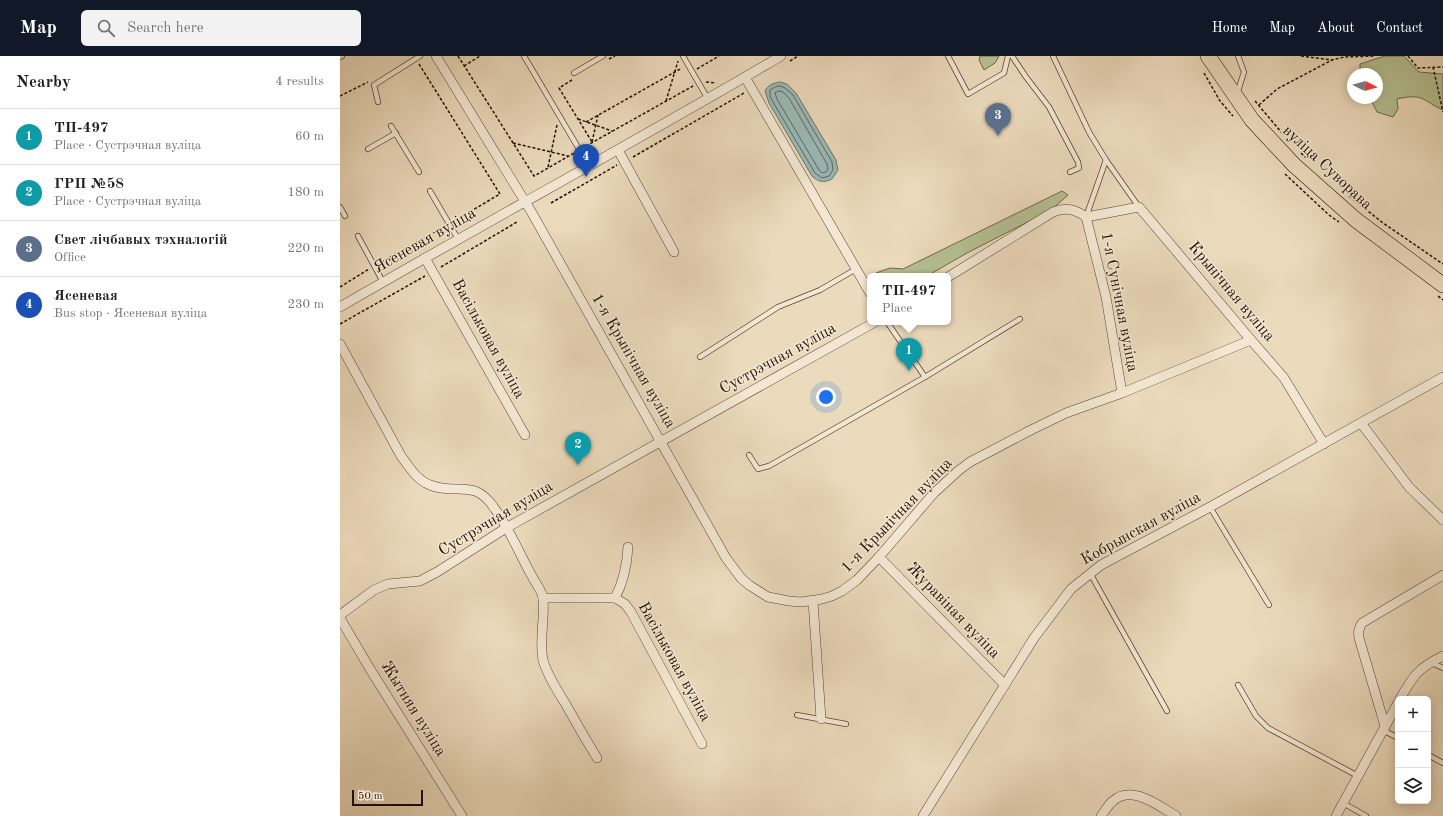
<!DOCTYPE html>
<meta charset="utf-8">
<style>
:root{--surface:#fff;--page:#f2f2f2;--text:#202124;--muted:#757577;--line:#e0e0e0;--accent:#111827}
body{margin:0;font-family:"Old Standard TT",serif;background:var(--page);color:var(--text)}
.controls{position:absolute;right:12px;bottom:12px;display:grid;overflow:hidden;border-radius:6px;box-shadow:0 2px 10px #0003}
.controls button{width:36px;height:36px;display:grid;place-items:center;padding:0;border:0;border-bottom:1px solid var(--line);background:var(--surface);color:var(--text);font:20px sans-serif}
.compass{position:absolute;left:1007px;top:12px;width:36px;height:36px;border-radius:50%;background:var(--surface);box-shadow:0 2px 10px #0003;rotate:96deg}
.scale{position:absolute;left:12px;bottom:10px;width:71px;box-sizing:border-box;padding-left:4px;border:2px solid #251106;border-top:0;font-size:11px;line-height:14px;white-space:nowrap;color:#251106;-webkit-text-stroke:3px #f3e7d3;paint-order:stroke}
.you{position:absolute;left:486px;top:341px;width:14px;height:14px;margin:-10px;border:3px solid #fff;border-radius:50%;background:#1a73e8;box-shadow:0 0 0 6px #1a73e833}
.badge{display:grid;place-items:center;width:26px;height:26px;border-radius:50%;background:var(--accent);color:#fff;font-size:13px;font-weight:700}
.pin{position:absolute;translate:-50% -33px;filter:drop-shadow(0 1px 2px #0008)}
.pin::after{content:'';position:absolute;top:21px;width:14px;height:12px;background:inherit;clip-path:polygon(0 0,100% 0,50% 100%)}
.popup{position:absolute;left:527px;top:217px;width:84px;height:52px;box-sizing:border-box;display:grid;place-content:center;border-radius:6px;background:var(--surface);filter:drop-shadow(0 1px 3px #0005);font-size:13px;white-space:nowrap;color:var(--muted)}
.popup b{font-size:15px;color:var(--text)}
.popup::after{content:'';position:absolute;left:50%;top:100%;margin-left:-8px;border:8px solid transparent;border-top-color:var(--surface)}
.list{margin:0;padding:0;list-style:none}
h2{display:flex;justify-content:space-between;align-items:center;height:52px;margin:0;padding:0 16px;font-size:17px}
h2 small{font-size:13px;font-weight:400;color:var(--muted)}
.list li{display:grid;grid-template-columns:26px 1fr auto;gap:12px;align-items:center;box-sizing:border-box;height:56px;padding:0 16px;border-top:1px solid var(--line)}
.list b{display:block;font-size:15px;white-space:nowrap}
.list p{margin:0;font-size:13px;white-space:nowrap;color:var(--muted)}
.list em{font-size:13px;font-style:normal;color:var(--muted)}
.icon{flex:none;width:22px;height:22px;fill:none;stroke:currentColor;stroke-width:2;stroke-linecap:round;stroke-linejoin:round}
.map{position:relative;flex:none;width:1103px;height:760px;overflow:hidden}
header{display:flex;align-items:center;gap:24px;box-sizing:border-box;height:56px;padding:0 20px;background:var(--accent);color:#fff}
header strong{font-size:19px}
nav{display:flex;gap:22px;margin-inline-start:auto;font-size:14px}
.search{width:280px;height:36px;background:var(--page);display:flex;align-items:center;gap:10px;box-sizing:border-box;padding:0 14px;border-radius:6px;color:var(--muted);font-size:15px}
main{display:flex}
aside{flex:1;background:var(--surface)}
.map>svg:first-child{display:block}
.green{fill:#b5c092;stroke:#6d684c}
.water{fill:#9ab9b7;stroke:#6b7670}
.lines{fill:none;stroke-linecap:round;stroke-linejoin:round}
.shore{stroke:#60655e;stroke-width:1}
.service-casing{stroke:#574334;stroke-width:6}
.minor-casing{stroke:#574334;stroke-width:10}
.primary-casing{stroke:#251106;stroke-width:16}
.path{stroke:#251106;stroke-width:1.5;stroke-dasharray:3 2;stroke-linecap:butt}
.service{stroke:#f3e7d3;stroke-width:4.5}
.minor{stroke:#f3e7d3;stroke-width:9}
.primary{stroke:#ecdabc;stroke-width:15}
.labels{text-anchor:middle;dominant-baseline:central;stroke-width:3;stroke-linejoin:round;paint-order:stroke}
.street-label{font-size:16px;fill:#251106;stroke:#f3e7d3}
</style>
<header>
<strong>Map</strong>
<div class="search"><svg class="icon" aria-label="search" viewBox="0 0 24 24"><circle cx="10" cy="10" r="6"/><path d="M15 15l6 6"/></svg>Search here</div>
<nav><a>Home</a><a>Map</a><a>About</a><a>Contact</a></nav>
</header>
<main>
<aside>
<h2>Nearby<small>4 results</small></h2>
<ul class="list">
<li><span class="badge" style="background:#0f9aa8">1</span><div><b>ТП-497</b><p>Place · Сустрэчная вуліца</p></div><em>60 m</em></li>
<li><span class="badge" style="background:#0f9aa8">2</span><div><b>ГРП №58</b><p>Place · Сустрэчная вуліца</p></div><em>180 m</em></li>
<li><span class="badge" style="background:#5c6f8a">3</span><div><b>Свет лічбавых тэхналогій</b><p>Office</p></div><em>220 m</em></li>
<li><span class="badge" style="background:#1a4fb4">4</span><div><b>Ясеневая</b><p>Bus stop · Ясеневая вуліца</p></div><em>230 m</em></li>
</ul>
</aside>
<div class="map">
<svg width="1103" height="760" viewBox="0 0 1103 760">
<rect width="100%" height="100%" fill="#ecdabc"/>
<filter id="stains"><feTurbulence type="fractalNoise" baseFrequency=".005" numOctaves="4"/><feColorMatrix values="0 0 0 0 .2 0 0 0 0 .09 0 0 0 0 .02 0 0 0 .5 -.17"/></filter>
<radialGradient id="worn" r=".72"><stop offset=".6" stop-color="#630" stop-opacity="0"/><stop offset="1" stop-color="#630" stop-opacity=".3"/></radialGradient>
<g class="green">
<path d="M640 0H659L655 7 644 14 639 4Z"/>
<path d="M1045 0H1064L1079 16 1103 18V54C1081 44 1084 37 1057 43L1058 53 1053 61 1037 56 1030 42H1037V18H1020V8Z"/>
<path d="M722 135 728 139 711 154 627 197 587 220H536V217L550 212 563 213Z"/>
</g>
<path class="water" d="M440 26 447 28 456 37 496 104 498 114 492 123C484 127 478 126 472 120L429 47 425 35C428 29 433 27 440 26Z"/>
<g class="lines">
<g class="shore">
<path d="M440 30 445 32 453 39 492 106 493 114 489 120 482 122 475 117 433 46 430 40V34L435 31Z"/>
<path d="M439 35 443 36 449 42 487 108 488 113 486 116 482 117 479 114 437 43 435 37Z"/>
</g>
<defs>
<g id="service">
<path d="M184 0 249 110"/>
<path d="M343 0 368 43"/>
<path d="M608 0 628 38 664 17 668 0"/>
<path d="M672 0 686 21 709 51 738 106 739 112 730 116"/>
<path d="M713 0 749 76 766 104 799 151"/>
<path d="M0 1 2 0"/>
<path d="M234 17 263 0"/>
<path d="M897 38 904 16 898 0"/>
<path d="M38 46 34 29 80 0"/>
<path d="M51 70 79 116"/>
<path d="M28 93 56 77"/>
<path d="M90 135 118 183"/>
<path d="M0 151 5 160"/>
<path d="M746 161 766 104"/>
<path d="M18 180 43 226"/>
<path d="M547 266 585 321"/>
<path d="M360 301 438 251 480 234 516 213"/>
<path d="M409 399 418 413 429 410 585 321 680 263"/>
<path d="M870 451 929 549"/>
<path d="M750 517 827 655"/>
<path d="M1092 607 1103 612"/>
<path d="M898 629 916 660 928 672 1018 720"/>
<path d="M457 659 506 668"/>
<path d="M1043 674 1058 682"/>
<path d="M1088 699 1103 707"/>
<path d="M1003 747 1026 760"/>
</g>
<g id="minor">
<path d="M96 0 192 157 386 502 401 522 409 529 428 541 449 545 461 546 482 543 492 540 502 535 517 524 539 501 594 437 618 415 630 406 689 375 726 357 782 337 911 284"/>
<path d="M405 21 530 237"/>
<path d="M278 94 334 196"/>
<path d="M746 161 799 151 911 284 944 322 984 388"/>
<path d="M746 161 766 241 782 337"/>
<path d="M85 202 185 379"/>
<path d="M608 221 713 156C726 151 735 153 746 161"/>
<path d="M0 251C146 166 295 86 441 0"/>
<path d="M0 288 61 400C69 411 77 424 90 429 117 440 134 421 155 453 170 474 180 499 193 522 196 528 203 536 203 543 205 563 199 584 203 604 207 619 217 634 225 647 235 665 246 684 257 702"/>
<path d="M1021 367 1069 431 1103 464"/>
<path d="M539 501 665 629"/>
<path d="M203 542H275L285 548 291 556 362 688"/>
<path d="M275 542C284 525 287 510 288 491"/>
<path d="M473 545 481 663"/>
<path d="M0 559 34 534 48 528 80 525 97 516 166 472 535 266"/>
<path d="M0 562 30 613 122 760"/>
<path d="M1060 643C1073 620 1078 612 1103 600"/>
<path d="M1045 670 1019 582C1018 575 1019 572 1022 567L1103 519"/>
<path d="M583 760 694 582 731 533 761 509 870 451 1103 321"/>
<path d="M761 760C765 755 768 749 773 745 792 728 819 750 836 760"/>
<path d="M996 760 1058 647"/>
</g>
<path id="primary" d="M868 0 912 64 954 109 1016 164 1103 229"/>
</defs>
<use href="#service" class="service-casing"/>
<use href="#minor" class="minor-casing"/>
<use href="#primary" class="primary-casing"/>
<g class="path">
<path d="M118 0 194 120 234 97"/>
<path d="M961 0 992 4"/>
<path d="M1068 0 1078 12 1103 11"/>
<path d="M269 3 275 0"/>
<path d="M450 5 458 0"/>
<path d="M79 8 160 138 114 165"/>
<path d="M124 10 140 0"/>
<path d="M1093 11 1103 56"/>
<path d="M357 13 379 0"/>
<path d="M864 17 880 45 893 60"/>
<path d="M232 24 219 32 252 86"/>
<path d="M366 26 376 27"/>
<path d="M0 40 28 26"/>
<path d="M326 45 338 5"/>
<path d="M915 45 942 77"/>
<path d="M919 49 937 33 992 4 1004 1 1035 0"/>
<path d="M238 63 272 75"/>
<path d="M246 66 342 12"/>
<path d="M252 86 258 59"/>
<path d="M173 87 228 100"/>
<path d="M246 90 353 30"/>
<path d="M961 97 967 103"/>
<path d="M293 101 404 37"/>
<path d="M208 111 217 69"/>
<path d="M945 118 989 159 999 166"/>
<path d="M1009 140 1043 167 1103 208"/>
<path d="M211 147 277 109"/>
<path d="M41 206 104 171"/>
<path d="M101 211 177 166"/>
<path d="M0 231 29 213"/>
<path d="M1098 240 1103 244"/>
<path d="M0 268 85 220"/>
</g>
<use href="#service" class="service"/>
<use href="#minor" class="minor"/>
<use href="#primary" class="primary"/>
</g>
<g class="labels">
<g class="street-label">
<text transform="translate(987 112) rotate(43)">вуліца Суворава</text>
<text transform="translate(85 185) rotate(-30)">Ясеневая вуліца</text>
<text transform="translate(891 236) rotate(50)">Крынічная вуліца</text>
<text transform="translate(779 246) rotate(79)">1-я Сунічная вуліца</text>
<text transform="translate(148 283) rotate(61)">Васільковая вуліца</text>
<text transform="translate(438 303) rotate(-29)">Сустрэчная вуліца</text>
<text transform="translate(293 305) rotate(60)">1-я Крынічная вуліца</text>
<text transform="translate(557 460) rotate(-46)">1-я Крынічная вуліца</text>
<text transform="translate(156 463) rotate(-31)">Сустрэчная вуліца</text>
<text transform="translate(801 473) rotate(-29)">Кобрынская вуліца</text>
<text transform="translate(613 555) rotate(46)">Журавіная вуліца</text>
<text transform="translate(334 606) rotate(61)">Васільковая вуліца</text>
<text transform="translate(73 653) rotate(58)">Жытняя вуліца</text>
</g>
</g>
<rect width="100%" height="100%" filter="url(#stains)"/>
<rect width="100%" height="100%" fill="url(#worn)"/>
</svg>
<div class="controls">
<button>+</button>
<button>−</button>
<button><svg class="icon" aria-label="layers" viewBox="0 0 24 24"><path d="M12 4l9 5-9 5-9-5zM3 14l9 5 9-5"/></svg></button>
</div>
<svg class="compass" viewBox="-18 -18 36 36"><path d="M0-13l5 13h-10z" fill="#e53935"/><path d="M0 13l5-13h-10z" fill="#757577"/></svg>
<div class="scale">50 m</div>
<div class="you"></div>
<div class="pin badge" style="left:569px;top:315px;background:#0f9aa8">1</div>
<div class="popup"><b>ТП-497</b>Place</div>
<div class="pin badge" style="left:238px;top:409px;background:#0f9aa8">2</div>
<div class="pin badge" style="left:658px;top:80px;background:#5c6f8a">3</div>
<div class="pin badge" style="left:246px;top:121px;background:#1a4fb4">4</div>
</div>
</main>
